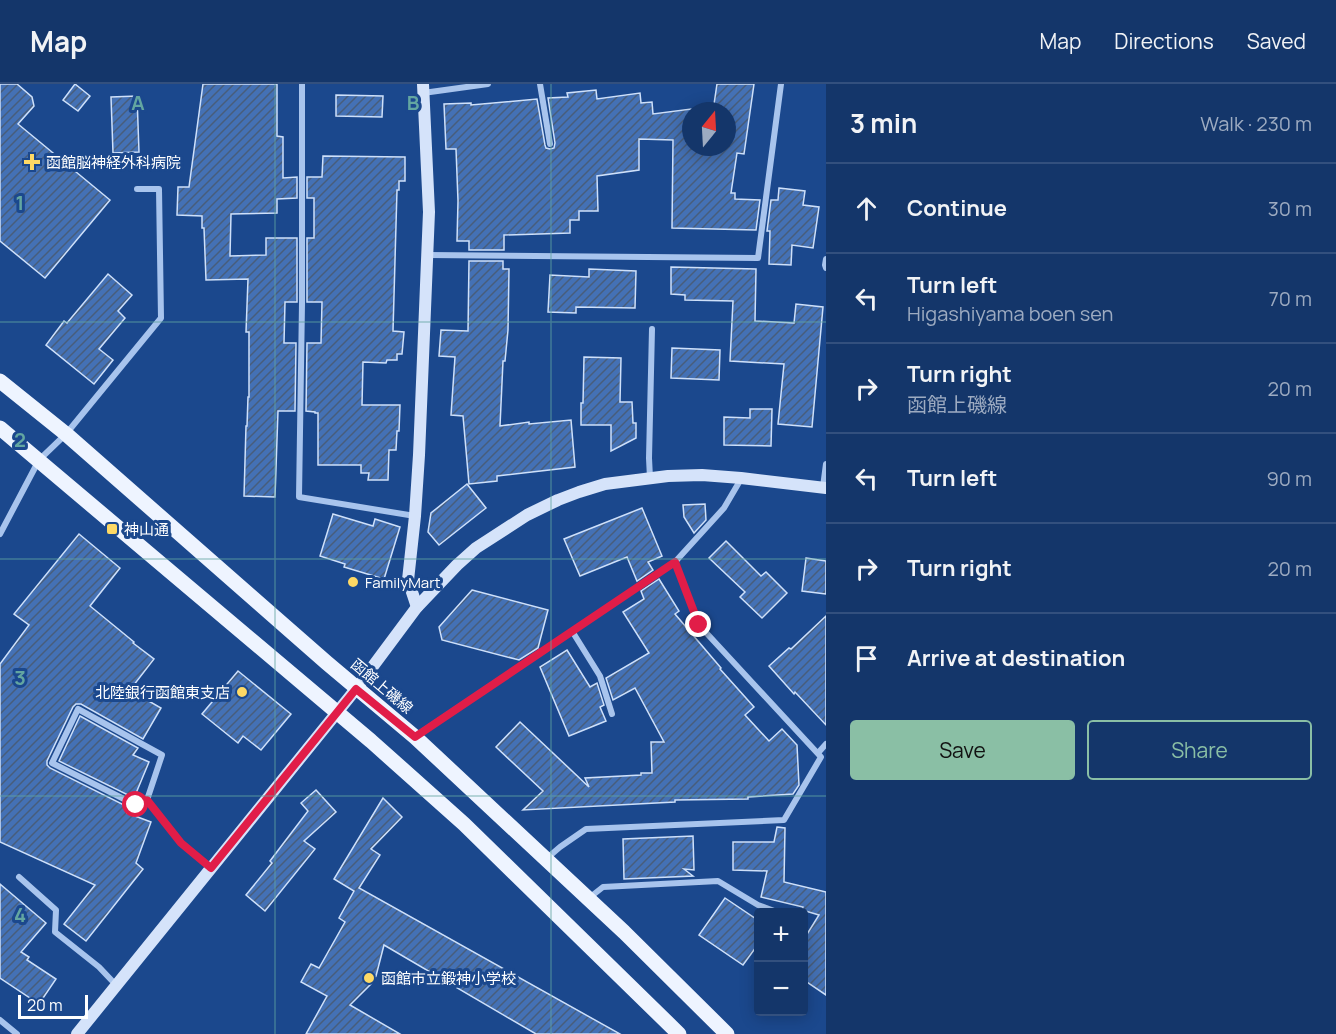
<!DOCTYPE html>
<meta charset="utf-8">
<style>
:root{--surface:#14366a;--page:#214172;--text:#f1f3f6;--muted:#9dabc1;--line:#33507e;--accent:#8abfa5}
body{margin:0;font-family:Manrope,"Noto Sans JP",sans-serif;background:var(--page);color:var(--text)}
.controls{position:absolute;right:18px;bottom:18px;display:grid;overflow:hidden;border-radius:6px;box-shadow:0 3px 15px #0003}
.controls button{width:54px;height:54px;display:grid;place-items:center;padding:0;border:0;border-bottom:2px solid var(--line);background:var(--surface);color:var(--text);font:30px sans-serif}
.compass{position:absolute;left:682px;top:18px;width:54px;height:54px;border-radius:50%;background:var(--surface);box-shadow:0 3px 15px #0003;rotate:18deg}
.scale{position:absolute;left:18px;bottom:15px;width:70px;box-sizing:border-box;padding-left:6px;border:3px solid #fff;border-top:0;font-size:16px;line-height:21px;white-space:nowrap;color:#fff;-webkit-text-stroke:4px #1b488d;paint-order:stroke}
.stop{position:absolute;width:18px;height:18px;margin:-14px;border:4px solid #e11d48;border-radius:50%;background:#fff}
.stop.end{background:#e11d48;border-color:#fff;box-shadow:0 2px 6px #0008}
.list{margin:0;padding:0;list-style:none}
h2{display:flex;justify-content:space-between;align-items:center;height:78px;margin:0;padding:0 24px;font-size:26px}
h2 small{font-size:20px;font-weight:400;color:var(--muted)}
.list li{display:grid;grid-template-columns:39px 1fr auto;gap:18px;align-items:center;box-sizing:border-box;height:90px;padding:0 24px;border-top:2px solid var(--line)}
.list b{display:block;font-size:22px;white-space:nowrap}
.list p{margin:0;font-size:20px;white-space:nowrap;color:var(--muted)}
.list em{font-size:20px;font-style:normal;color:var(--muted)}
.actions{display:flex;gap:12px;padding:18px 24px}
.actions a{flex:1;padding:14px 0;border:2px solid var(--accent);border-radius:6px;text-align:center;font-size:21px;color:var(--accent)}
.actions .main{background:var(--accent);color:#111}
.icon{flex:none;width:33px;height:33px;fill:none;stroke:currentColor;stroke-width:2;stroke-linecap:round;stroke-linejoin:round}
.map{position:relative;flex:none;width:826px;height:950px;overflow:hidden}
header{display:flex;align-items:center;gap:36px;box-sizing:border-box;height:84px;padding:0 30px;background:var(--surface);border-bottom:2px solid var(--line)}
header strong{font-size:28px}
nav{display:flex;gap:33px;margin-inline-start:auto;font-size:21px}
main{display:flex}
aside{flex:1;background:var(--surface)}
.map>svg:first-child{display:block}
.building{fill:url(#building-hatch);stroke:#cee0fa;stroke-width:1.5}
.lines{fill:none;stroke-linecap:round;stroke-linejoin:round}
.street{stroke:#a8c4ed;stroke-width:6}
.secondary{stroke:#d5e3fa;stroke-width:12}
.primary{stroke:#eef4ff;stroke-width:15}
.route{stroke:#e11d48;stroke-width:8}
.grid{fill:none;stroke:#63a6a1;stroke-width:1.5;stroke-opacity:0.55}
.poi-dot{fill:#fed965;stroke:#1b488d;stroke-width:2}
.labels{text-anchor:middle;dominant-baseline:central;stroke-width:6;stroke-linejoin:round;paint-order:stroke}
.poi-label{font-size:15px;fill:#fff;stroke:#1b488d;text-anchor:start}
.street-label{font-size:15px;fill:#fff;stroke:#1b488d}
.grid-label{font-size:20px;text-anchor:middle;font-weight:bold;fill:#63a6a1;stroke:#1b488d;stroke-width:6;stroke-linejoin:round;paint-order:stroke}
</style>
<header>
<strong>Map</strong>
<nav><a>Map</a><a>Directions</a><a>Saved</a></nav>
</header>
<main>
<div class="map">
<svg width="826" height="950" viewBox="0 0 826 950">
<defs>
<pattern id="building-hatch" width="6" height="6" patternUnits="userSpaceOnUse" patternTransform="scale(1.5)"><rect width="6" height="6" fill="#4471b5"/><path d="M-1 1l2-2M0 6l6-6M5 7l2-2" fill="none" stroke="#485d7b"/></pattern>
</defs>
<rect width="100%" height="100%" fill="#1b488d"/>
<g class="building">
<path d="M0 0H17L32 13 34 22 18 40 110 116 45 194 0 157Z"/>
<path d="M75 0 90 12 78 27 63 16Z"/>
<path d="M203 0H277V52L283 53V94L297 93V114L277 115V129L231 130 230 172 266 171V154H297V218H285L284 259H296L295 327H278L275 413 244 412 246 342H247L248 313H249V248H246L248 195 206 196 204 144H202V132L177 131 178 103H189Z"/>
<path d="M717 0H754L744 70 737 69 731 109H735V115L760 116 756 146 672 144 673 56 639 55V86L597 92 598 127H579V136H570V149L504 151V166H469V157H457L458 117 456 65H446L444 20 471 19V21L537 15 545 61 546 64 550 65 554 64 555 59 548 14 568 13 567 9 596 6 597 15 640 9 641 19 652 18 653 30 691 25V63H727V27H713Z"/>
<path d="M336 11 383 12 382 33 336 32Z"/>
<path d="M137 12 139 68 113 69 111 13Z"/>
<path d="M323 72 405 73V97H399V106H397L393 247 404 248 402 270H397V276H387L386 279 363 278 362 321H400L399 347H397L396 366H389L388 396H368L369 389H361V381H318V329H315V328L306 327 307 259H321L322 218H307V154H314V114H307V93H322Z"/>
<path d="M779 104 805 107 803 121 819 123 813 164 792 161 791 181 769 180 770 147H767L771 116H778Z"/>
<path d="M469 177H503V185H509L508 246 505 277H503L500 342 529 338V340L571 336 575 383 497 392V397L469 400 463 332 451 331 455 273 439 272 441 246 468 247Z"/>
<path d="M671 183 756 185 755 237 794 239 796 220 823 223 812 343 778 340 784 280 730 277 733 217 685 216V211L671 210Z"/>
<path d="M589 185 636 187 635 224 576 223V229L548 228 550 191 589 193Z"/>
<path d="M108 190 132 211 118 227 125 234 99 265 113 276 94 300 46 261 64 237 67 239Z"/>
<path d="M672 264 720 266 719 296 671 294Z"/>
<path d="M584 273 621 274 620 318H632L633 339H636V354L611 367V341H581V319H583Z"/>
<path d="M750 325H772L771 362 724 361V333L750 334Z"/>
<path d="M467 400 486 424 439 461 428 448 431 429Z"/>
<path d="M705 420 706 436 694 449 684 433 683 421Z"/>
<path d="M642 424 662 472 648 478 653 486 637 497 627 473 580 492 564 455Z"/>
<path d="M333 430 373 442 375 435 400 443 384 495 344 483 345 480 320 472Z"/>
<path d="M79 450 120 484 90 522 134 558 133 559 154 575 133 602 136 604 133 608 161 624 143 655 81 620H76L73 623 47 677V681L50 684 130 724 127 729 151 738 136 779 143 785 86 857 64 840 95 801 0 758V580L29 541 14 530Z"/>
<path d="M726 457 761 492 766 488 787 509 762 534 740 513 745 508 709 474Z"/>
<path d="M806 474 826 477V510L802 507Z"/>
<path d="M659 495 679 527 675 530 721 584 720 585 754 623 745 631 769 657 782 645 797 661 799 701 793 710 748 713V715L675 716V718L523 726 543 707 496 663 520 638 589 703 585 694 641 691V689H652L651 658H664L635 604 613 616 606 594 649 569 623 528 644 515 641 507Z"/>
<path d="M472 506 548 526 538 564 519 576 442 556 439 543Z"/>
<path d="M826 532V641L795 608 794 610 769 582 789 564 791 565Z"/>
<path d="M567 566 590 603 597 599 604 621 600 623 606 637 569 652 540 583Z"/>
<path d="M238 587 291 630 261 666 243 652 238 659 202 630Z"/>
<path d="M80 632 138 664 133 671 149 678 134 714 59 677Z"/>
<path d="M316 706 336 728 304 757 315 765 265 827 246 811 272 779 270 777 308 727 301 719Z"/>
<path d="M383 714 402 733 371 765 380 771 359 804 620 950H536L384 861 376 892 372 899 350 921 400 950H306L327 912 301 898 311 880 319 884 345 838 339 834 354 807 334 795Z"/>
<path d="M777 743 785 744 784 798 826 808V911L804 896V855L819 831 802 826 803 823 761 813 767 787 733 786V758H774Z"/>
<path d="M693 752 694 786 684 785 693 792 624 795 623 755Z"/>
<path d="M0 800 46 839 21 868 29 873 27 876 56 895 39 920 0 894Z"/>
<path d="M725 814 759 837V859L743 881 699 851Z"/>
</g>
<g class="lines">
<g class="street">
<path d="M302 0V219L299 413 415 432"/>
<path d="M540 0 550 60"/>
<path d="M423 9 488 0"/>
<path d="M428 171 758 174 781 0"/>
<path d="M826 175 825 181 826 184"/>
<path d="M650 394 649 374 652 245"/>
<path d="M823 403 826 380"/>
<path d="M0 450 39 376 66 350 161 234 159 105H137"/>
<path d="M572 547 600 592 612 630"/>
<path d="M416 652 675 478 724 424 741 395"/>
<path d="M818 669 826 660"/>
<path d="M147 716 162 671 78 625 52 679 136 721 147 716 181 759 211 784"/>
<path d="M546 775 560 763 586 745 784 736 821 673 699 541 675 478"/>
<path d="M19 793 56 826 55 848 99 883 116 901"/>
<path d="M589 814 603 803 718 797 758 821 777 828"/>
<path d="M0 936 17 950"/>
</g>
<g class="secondary">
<path d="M417 523 408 496 415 432 419 371 429 128 423 0"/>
<path d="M77 950 356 605 417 523 457 481 476 464 527 431 558 416 579 408 605 400 668 392 702 391 741 394 826 404"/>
</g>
<g class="primary">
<path d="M0 297 66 350 327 579 415 653 624 848 727 950"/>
<path d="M0 344 371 657 464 740 679 950"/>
</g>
</g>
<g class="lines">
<path class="route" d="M136 721 147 716 181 759 211 784 356 605 415 653 675 478 699 541"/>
</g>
<path class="grid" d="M275 0V950M551 0V950M0 238H826M0 475H826M0 712H826"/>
<g class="poi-dot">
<path d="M29 69h6v6h6v6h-6v6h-6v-6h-6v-6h6z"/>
<rect x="106" y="439" width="12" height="12" rx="3"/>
<circle cx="353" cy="498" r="6"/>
<circle cx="242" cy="608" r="6"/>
<circle cx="369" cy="894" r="6"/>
</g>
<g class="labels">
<g class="poi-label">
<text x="46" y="78">函館脳神経外科病院</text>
<text x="124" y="445">神山通</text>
<text x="365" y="498">FamilyMart</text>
<text x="230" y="608" text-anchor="end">北陸銀行函館東支店</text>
<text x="381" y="894">函館市立鍛神小学校</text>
</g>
<g class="street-label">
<text transform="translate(382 602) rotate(40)">函館上磯線</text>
</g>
</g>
<g class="grid-label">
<text x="138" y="26">A</text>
<text x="413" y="26">B</text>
<text x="20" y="126">1</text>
<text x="20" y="363">2</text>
<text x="20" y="601">3</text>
<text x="20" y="838">4</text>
</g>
</svg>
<div class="controls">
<button>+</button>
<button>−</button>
</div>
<svg class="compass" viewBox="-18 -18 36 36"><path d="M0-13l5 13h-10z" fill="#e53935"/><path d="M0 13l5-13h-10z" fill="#9dabc1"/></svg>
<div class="scale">20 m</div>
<div class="stop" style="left:136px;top:721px"></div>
<div class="stop end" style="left:699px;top:541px"></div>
</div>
<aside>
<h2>3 min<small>Walk · 230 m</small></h2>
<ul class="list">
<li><svg class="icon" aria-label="ahead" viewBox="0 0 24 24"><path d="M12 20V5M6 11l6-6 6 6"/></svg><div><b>Continue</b></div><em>30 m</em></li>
<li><svg class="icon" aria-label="left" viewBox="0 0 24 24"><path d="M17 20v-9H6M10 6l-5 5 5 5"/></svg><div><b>Turn left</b><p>Higashiyama boen sen</p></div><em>70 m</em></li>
<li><svg class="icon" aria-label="right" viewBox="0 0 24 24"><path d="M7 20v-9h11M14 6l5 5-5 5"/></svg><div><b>Turn right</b><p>函館上磯線</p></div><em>20 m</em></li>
<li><svg class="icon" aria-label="left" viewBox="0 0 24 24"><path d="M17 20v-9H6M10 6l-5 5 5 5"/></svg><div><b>Turn left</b></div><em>90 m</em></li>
<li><svg class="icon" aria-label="right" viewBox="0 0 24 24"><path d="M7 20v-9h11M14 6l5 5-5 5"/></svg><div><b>Turn right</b></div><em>20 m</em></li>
<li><svg class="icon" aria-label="arrive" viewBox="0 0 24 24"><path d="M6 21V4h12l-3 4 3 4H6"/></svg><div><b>Arrive at destination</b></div></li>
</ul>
<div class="actions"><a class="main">Save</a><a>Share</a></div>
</aside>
</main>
